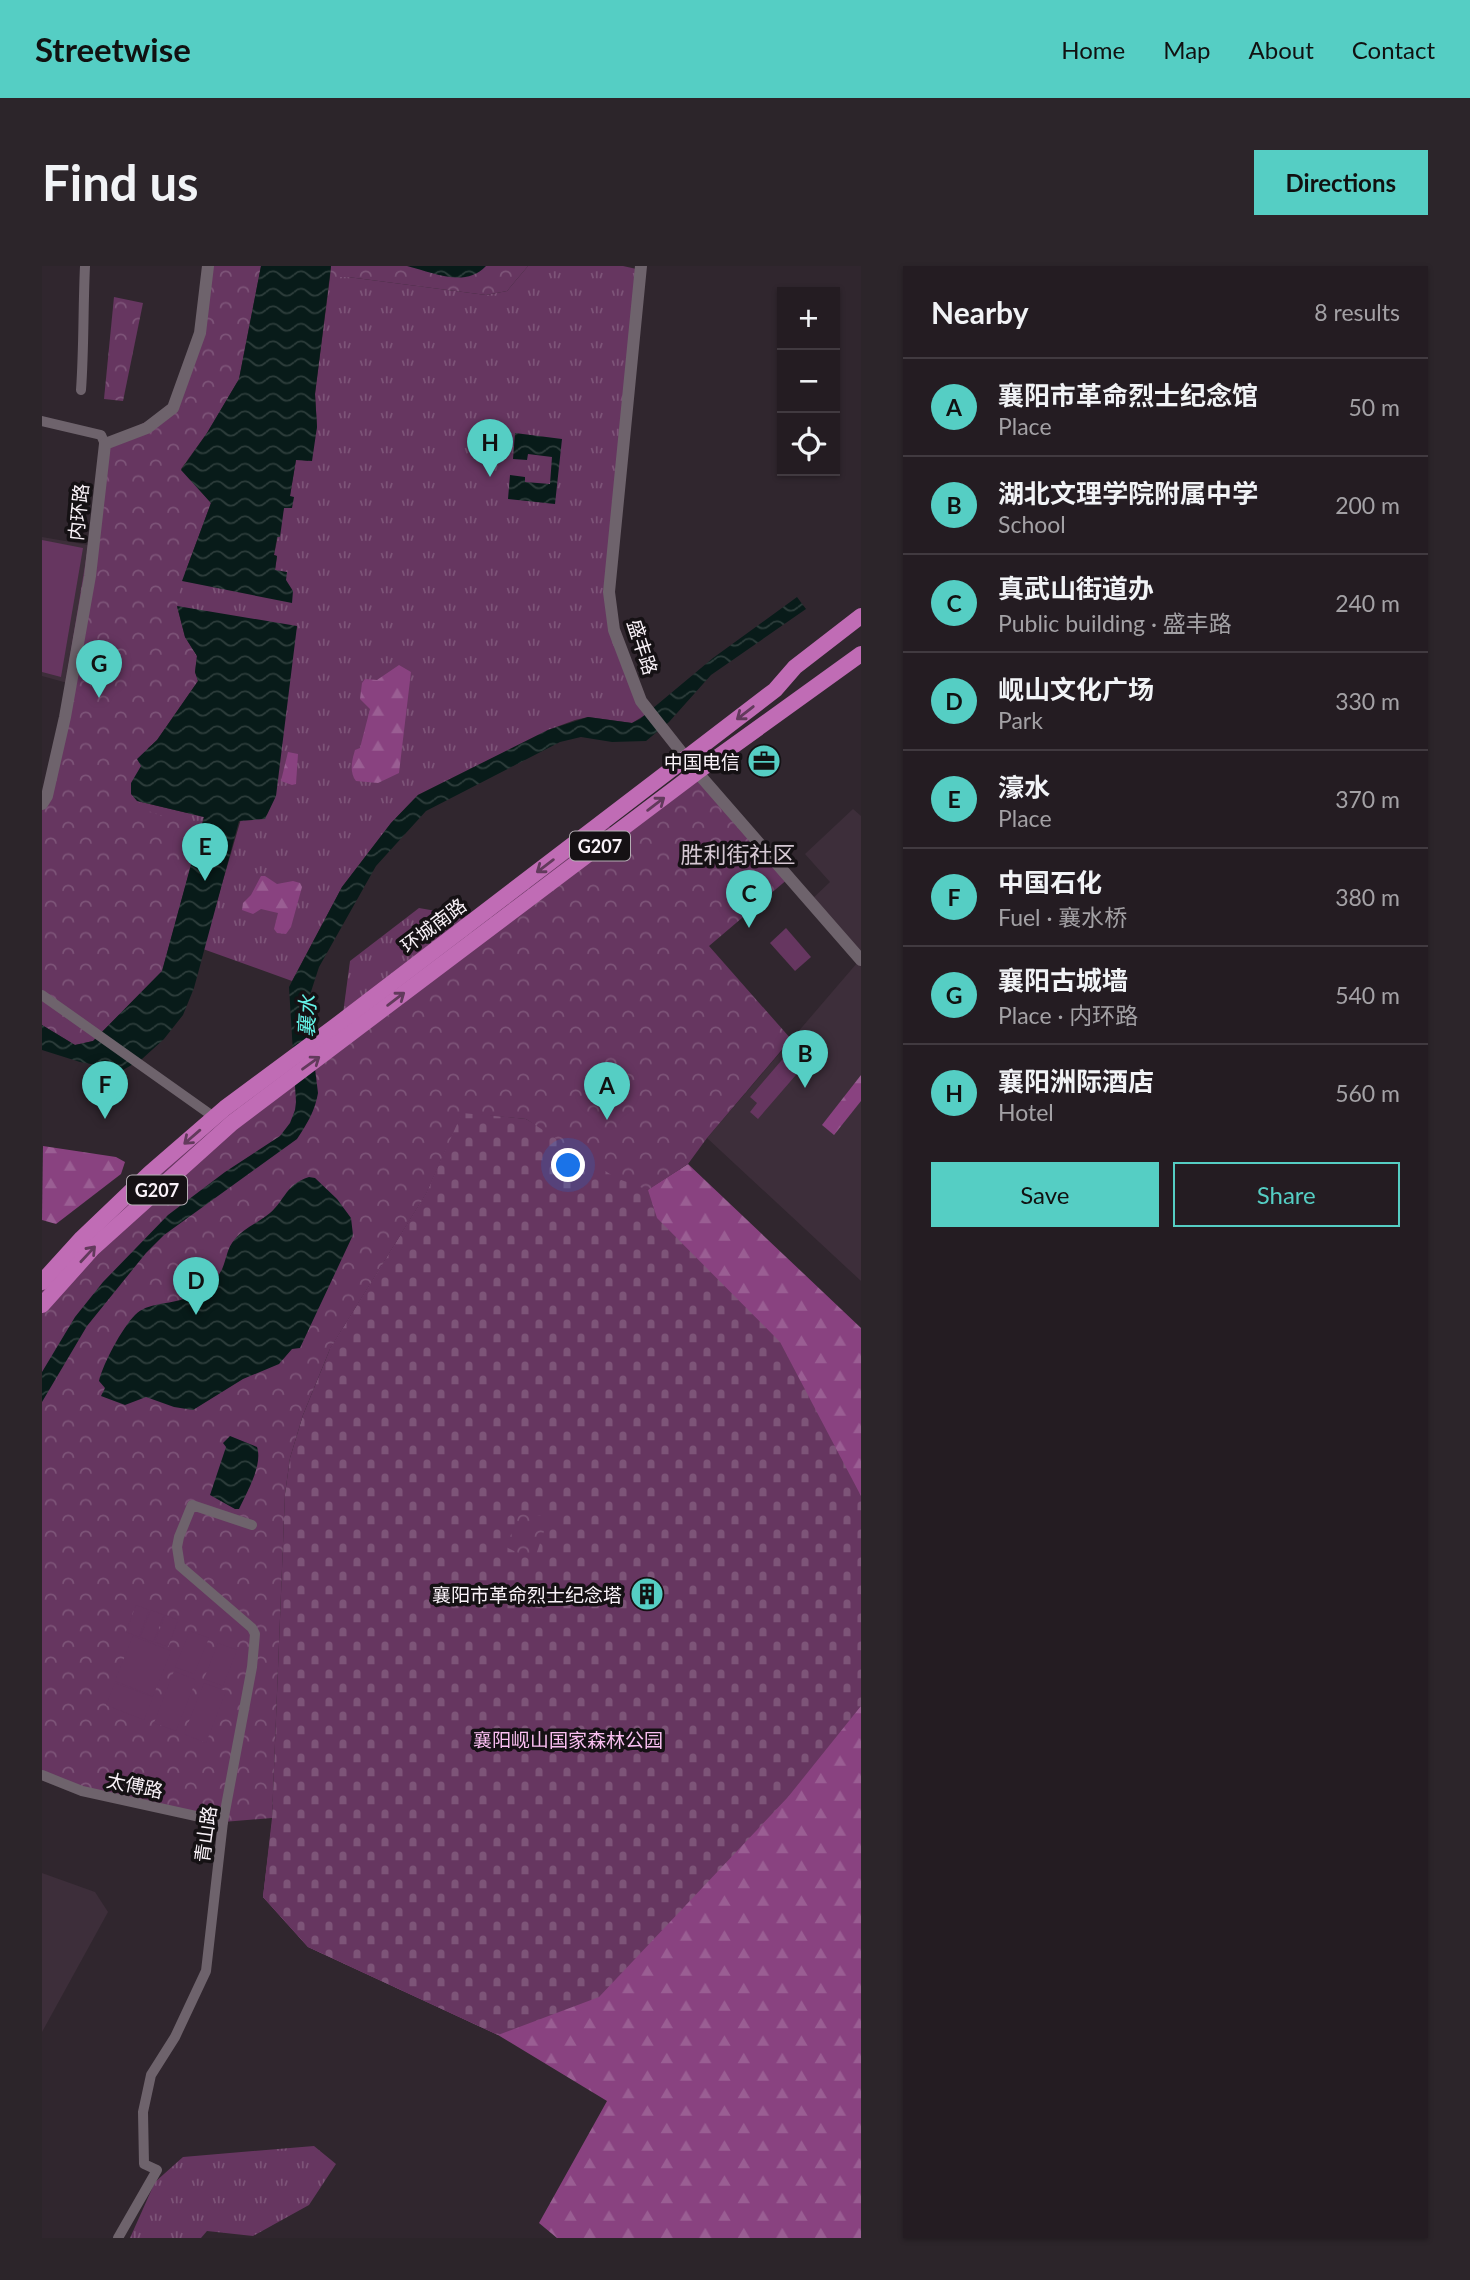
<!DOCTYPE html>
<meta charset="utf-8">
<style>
:root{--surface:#241c22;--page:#2c252a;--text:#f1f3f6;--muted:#a3a1a5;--line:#413a40;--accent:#55cec4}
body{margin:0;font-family:Lato,"Noto Sans SC",sans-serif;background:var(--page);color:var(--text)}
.controls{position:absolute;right:21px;top:21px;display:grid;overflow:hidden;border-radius:0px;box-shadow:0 2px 5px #0004}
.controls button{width:63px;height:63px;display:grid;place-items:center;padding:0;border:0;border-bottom:2px solid var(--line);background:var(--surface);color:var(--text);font:35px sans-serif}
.you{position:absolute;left:527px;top:900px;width:24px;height:24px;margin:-18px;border:5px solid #fff;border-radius:50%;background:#1a73e8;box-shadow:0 0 0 10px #1a73e833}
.badge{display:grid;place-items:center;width:46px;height:46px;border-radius:50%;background:var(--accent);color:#111;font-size:23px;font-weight:700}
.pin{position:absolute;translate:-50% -58px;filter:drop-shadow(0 2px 4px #0008)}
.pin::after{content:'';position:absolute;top:37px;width:24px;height:21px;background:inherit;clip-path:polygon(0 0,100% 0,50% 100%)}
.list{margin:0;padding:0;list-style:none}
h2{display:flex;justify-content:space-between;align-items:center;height:91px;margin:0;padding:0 28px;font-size:30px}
h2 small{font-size:23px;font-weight:400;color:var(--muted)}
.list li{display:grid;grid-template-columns:46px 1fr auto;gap:21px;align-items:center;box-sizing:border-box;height:98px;padding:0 28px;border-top:2px solid var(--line)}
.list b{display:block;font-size:26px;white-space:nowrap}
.list p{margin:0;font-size:23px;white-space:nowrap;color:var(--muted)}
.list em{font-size:23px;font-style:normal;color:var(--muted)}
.actions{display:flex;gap:14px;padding:21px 28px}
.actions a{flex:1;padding:16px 0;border:2px solid var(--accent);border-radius:0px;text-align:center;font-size:24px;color:var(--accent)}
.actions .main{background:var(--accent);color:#111}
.icon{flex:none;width:38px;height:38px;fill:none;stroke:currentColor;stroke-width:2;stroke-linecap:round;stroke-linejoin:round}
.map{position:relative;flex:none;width:819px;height:1972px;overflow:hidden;border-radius:0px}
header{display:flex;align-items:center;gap:42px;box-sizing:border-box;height:98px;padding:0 35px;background:var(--accent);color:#111}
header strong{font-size:33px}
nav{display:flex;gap:38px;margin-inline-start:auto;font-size:24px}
.intro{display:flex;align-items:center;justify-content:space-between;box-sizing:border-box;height:168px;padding:0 42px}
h1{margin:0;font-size:49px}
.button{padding:18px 32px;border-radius:0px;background:var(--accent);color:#111;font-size:24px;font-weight:700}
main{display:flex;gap:42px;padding:0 42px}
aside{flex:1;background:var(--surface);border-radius:0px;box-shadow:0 2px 5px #0004}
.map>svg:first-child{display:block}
.built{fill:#3d2e3a}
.grass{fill:url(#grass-tufts)}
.forest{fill:url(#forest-firs)}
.cemetery{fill:url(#cemetery-stones)}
.park{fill:url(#park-crowns)}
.garden{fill:#663660}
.water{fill:url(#water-waves)}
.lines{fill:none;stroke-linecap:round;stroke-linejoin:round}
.minor{stroke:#6e636c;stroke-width:10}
.tertiary{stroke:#6e636c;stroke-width:12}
.trunk{stroke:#c06cb5;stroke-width:16}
.oneway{stroke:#623a5c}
.labels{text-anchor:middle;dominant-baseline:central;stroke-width:7;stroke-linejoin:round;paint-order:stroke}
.shield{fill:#151114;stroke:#b5aeb4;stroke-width:2}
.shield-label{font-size:18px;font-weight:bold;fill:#f9f2f8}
.street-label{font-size:19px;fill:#f9f2f8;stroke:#151114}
.poi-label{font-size:19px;fill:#f9f2f8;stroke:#151114;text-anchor:end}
.park-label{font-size:19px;fill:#fabff1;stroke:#151114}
.water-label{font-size:21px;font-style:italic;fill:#64f4e9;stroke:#151114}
.quarter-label{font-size:23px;fill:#d5c8d3;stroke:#151114}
</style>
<header>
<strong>Streetwise</strong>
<nav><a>Home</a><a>Map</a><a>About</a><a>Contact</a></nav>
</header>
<div class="intro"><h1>Find us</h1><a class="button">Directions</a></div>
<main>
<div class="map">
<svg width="819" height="1972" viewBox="0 0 819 1972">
<defs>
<pattern id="grass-tufts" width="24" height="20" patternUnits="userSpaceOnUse" patternTransform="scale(1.75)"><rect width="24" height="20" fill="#663660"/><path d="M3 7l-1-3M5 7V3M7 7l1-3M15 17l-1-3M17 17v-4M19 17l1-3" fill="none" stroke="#7d5478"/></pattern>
<pattern id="forest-firs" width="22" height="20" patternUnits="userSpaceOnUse" patternTransform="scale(1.75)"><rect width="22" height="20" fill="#894280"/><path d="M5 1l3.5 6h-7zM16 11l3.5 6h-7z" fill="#9a5e93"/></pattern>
<pattern id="cemetery-stones" width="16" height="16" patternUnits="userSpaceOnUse" patternTransform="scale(1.75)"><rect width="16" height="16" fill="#663660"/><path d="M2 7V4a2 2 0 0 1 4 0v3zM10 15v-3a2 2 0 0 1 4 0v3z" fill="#7d5478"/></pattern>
<pattern id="park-crowns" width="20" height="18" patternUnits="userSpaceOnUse" patternTransform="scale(1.75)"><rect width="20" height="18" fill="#663660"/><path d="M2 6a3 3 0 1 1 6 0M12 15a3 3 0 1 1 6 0" fill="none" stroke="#7d5478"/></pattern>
<pattern id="water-waves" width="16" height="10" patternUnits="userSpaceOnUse" patternTransform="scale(1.75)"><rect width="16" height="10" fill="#081b19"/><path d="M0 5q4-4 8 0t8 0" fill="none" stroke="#2d3d3b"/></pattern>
</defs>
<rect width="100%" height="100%" fill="#30262e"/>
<g class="built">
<path d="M0 271 52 280 29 418 0 410Z"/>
<path d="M811 543 819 550V694L768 635 788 616 763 588Z"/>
<path d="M815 697 819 700V1015L665 872Z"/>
<path d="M0 1607 53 1626 66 1646 0 1766Z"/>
</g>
<g class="grass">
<path d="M486 0H581L599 4 567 326 572 364 608 446 590 457 546 451 533 454 506 464 376 529 349 557 300 621 250 715 161 683 255 361 135 341 95 535 162 551 120 705 51 775 0 759V623L86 309 233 304 235 290 232 289 242 241 250 242 248 230 254 193 266 195 275 161 273 128 288 11H306L444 29 465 25Z"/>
<path d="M377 642 434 652 300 755 308 695Z"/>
<path d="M272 1880 294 1898 267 1939 211 1970 165 1965 159 1972H88L113 1916 141 1891Z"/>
</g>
<g class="forest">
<path d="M357 399 369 406 357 507 336 517 314 515C307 506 310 494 313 484L318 482 328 443 318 433 320 417 323 413 335 414Z"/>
<path d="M246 486 256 488 254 518 250 519 239 515Z"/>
<path d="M219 610H223L235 618 251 615 258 617 260 621 249 661 244 668 235 667 232 663 236 647 219 643 211 648 200 644 201 637 209 629Z"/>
<path d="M819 809V835L792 869 780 859Z"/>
<path d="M420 846 605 924 646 898 819 1062V1972H515L497 1957 565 1835 456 1769 266 1681 221 1631 288 1083 384 928Z"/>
<path d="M1 880 74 891 83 896 79 908 14 958 0 954Z"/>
</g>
<path class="cemetery" d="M420 846 484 853 606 924 615 952 738 1076 819 1230V1440L746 1531 557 1731 456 1769 266 1681 221 1631 230 1552 243 1228 248 1192 261 1149 288 1083 384 928Z"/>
<g class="park">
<path d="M166 0H219L197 113 165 167 139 203 169 237 140 315 135 340 143 371 155 390 153 406 156 415 115 474 95 492 99 500 89 528 104 544 158 565 120 705 51 775 33 779 0 759V538L5 530 63 178 131 141 158 67Z"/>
<path d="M289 0H486L465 25 444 29 306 11H288Z"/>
<path d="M72 31 101 37 81 135 62 133Z"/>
<path d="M655 506 747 612 667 680 749 773 665 872 646 898 606 924 574 912 484 853 420 847 384 928 288 1083 261 1149 248 1192 243 1228 230 1552 181 1556 40 1525 0 1509V1016L108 907 563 555 571 566Z"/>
<path d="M477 1248 507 1250 492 1295 464 1281Z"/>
</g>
<g class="garden">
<path d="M0 274 41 282 19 411 0 406Z"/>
<path d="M744 662 769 691 753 705 728 677Z"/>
<path d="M764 766 779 780 716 853 708 846 715 837 708 831Z"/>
<path d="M94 1339 107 1344 97 1371 84 1366Z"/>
<path d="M109 1344 122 1349 111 1376 98 1371Z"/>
<path d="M123 1349 136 1354 126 1381 113 1376Z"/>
<path d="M148 1365 167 1372 152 1408 133 1401Z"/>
<path d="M91 1370 129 1385 111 1430 73 1415Z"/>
<path d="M176 1377 195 1384 181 1420 162 1413Z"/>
<path d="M132 1405 154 1414 134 1465 112 1457Z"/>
<path d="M73 1417 111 1431 102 1454 64 1439Z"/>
<path d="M162 1417 184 1425 164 1477 142 1468Z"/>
</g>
<g class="water">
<path d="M219 0H289L273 128 275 161 270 195 254 194 248 230 252 231 250 242H242L238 271H235L232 289 235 290 233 304 245 306 244 314 251 325 250 337 140 315 169 237 139 204 165 167 197 113Z"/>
<path d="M365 0H444C423 22 392 7 365 0Z"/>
<path d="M473 167 520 173 513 238 466 233 468 209 483 211V216L508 218 510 191 486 188 485 194 471 193Z"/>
<path d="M755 331 764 343 669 409 627 456 604 475 570 476 539 471 518 476 384 545 334 600 277 701 265 738 276 827C273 845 265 858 255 873L122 969 104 987 45 1060 0 1136V1106L33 1051 61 1016 126 949 183 906 238 870 248 857 253 844 254 836 247 721 300 621 349 557 376 529 506 464 546 451 590 457 598 453 671 392Z"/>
<path d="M135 340 255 360 234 530 223 553 197 555 152 722 141 749 122 773 100 793 81 804 38 796 0 784V759L33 779 51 775 120 705 162 551 95 535 89 528V517L99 500 95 493 115 474 156 415 153 406 155 390 143 371Z"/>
<path d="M267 911 273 912 295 933 309 952 311 969 258 1082 250 1083 237 1098 201 1113 151 1144 132 1141 104 1131 83 1139 59 1130 63 1122 57 1115C61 1098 80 1062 93 1049 106 1036 127 1039 144 1032 155 1028 167 1019 175 1011 184 1001 183 987 190 977 200 962 215 958 228 947 244 933 243 919 267 911Z"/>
<path d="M188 1170 215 1181C221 1199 205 1226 197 1243H193L168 1229 184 1181 181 1177Z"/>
</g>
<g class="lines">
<g class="minor">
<path d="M39 124C42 82 41 42 43 0"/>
<path d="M0 155 59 169 63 178"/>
<path d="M0 729 172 851"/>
<path d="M0 1509 40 1525 181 1556"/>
<path d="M76 1972 115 1904 102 1898 101 1846 109 1809 133 1771 164 1705 181 1556 210 1401 213 1368 210 1362 138 1300 135 1281 137 1271 150 1239 210 1259"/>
</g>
<g class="tertiary">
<path d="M599 0 567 326 572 364 599 435 655 506 819 694"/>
<path d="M0 538 5 530 23 451 48 310 63 178 105 162 131 142 158 67 166 0"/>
</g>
<g class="trunk">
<path d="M0 1016 40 972 108 907 183 842 291 762 733 424 753 401 819 350"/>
<path d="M0 1039 51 982 190 857 655 506 819 388"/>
</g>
</g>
<defs><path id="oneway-shaft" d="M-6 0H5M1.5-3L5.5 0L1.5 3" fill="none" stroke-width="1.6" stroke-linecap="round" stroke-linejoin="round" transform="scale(1.75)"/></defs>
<g class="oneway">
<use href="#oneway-shaft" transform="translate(703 447) rotate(142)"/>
<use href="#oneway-shaft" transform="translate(614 538) rotate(-37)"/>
<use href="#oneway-shaft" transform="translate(503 600) rotate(143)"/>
<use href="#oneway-shaft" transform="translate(354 733) rotate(-37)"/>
<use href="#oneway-shaft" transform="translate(269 797) rotate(-36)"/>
<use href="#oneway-shaft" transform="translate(150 871) rotate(139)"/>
<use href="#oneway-shaft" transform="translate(46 988) rotate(-47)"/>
</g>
<defs>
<symbol id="office-disc" viewBox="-11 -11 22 22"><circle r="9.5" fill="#55cec4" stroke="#151114"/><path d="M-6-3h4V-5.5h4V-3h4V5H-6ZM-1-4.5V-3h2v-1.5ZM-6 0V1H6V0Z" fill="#111"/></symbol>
<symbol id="building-disc" viewBox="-11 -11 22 22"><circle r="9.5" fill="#55cec4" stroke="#151114"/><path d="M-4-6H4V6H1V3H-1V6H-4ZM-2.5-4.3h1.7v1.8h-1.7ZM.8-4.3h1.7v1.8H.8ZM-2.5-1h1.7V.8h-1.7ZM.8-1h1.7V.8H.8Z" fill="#111"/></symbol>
</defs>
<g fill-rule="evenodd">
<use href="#office-disc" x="703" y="476" width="38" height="38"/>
<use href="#building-disc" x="586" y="1309" width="38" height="38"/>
</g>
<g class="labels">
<g class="shield">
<rect x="528" y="565.5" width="60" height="29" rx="5"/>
<rect x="85" y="909.5" width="60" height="29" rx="5"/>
</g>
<g class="shield-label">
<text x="558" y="580">G207</text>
<text x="115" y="924">G207</text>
</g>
<g class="street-label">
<text transform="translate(36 246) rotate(-84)">内环路</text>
<text transform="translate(601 381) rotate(72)">盛丰路</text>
<text transform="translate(391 659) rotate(-37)">环城南路</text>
<text transform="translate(93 1519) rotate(12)">太傅路</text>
<text transform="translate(163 1568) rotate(-82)">青山路</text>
</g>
<g class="poi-label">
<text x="698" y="495">中国电信</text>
<text x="580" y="1328">襄阳市革命烈士纪念塔</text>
</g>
<g class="park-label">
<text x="526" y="1473">襄阳岘山国家森林公园</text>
</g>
<g class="water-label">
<text transform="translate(264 750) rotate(-87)">襄水</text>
</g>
<g class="quarter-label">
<text x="696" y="588">胜利街社区</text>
</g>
</g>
</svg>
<div class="controls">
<button>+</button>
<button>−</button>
<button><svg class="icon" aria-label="locate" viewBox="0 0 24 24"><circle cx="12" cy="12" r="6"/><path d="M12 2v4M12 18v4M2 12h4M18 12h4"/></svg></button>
</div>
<div class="you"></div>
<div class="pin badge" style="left:565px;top:854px">A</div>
<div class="pin badge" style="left:763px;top:822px">B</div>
<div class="pin badge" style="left:707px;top:662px">C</div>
<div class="pin badge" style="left:154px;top:1049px">D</div>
<div class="pin badge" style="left:163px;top:615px">E</div>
<div class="pin badge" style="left:63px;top:853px">F</div>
<div class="pin badge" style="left:57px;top:432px">G</div>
<div class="pin badge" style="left:448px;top:211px">H</div>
</div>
<aside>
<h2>Nearby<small>8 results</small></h2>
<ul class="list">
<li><span class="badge">A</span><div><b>襄阳市革命烈士纪念馆</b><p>Place</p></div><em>50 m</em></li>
<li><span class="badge">B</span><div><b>湖北文理学院附属中学</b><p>School</p></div><em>200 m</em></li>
<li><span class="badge">C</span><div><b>真武山街道办</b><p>Public building · 盛丰路</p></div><em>240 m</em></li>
<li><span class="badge">D</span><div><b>岘山文化广场</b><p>Park</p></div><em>330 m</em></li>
<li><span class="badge">E</span><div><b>濠水</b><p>Place</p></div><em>370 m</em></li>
<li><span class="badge">F</span><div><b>中国石化</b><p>Fuel · 襄水桥</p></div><em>380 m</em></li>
<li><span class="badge">G</span><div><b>襄阳古城墙</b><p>Place · 内环路</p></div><em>540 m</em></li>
<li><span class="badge">H</span><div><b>襄阳洲际酒店</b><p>Hotel</p></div><em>560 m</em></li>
</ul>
<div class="actions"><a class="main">Save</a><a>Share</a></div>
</aside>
</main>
